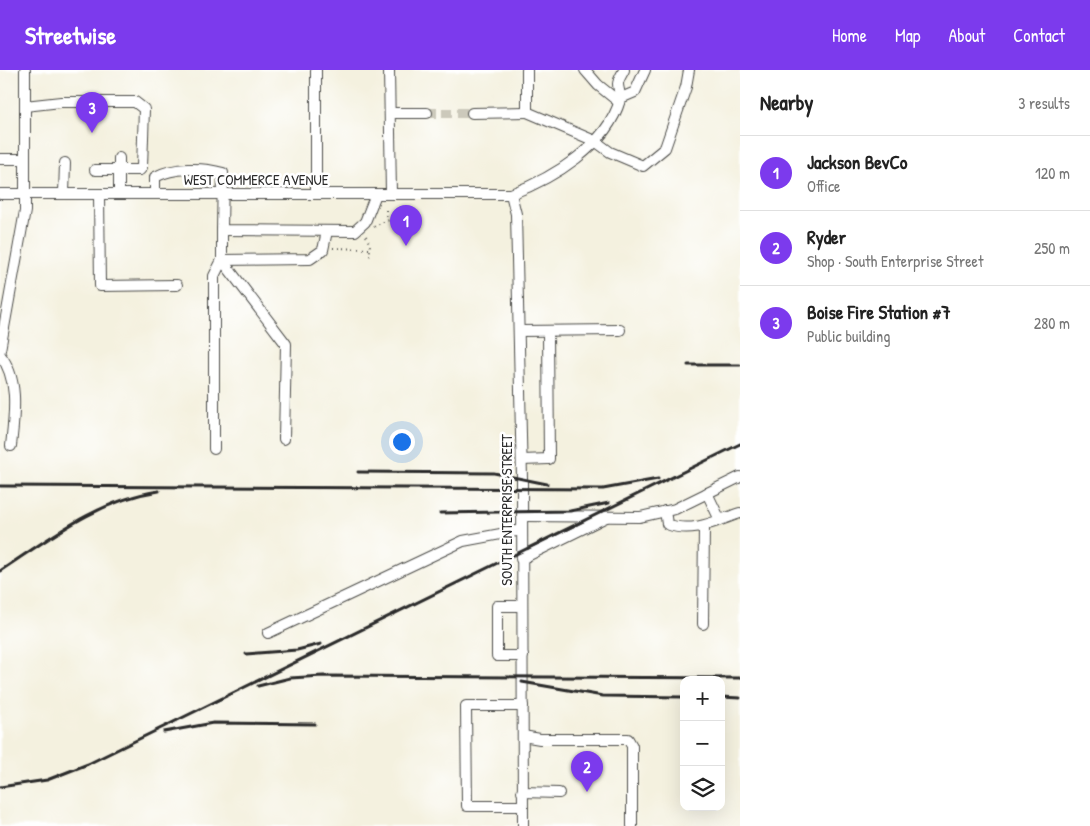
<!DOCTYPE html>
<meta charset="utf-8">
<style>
:root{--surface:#fff;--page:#f2f2f2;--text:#222;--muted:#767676;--line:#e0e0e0;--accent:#7c3aed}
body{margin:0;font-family:"Patrick Hand",sans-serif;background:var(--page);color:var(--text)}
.controls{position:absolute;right:15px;bottom:15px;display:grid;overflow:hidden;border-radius:10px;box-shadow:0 5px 20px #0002}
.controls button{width:45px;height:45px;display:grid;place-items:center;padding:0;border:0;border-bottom:1px solid var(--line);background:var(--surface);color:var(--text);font:25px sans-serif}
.you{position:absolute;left:401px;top:371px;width:18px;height:18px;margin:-12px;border:4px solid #fff;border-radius:50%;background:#1a73e8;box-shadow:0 0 0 8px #1a73e833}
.badge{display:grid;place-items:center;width:32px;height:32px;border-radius:50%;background:var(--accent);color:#fff;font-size:16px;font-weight:700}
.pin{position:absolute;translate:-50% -41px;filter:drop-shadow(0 1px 2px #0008)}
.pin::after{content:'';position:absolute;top:26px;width:18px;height:15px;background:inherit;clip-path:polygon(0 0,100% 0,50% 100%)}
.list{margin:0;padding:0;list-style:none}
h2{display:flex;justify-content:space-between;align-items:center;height:65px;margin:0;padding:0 20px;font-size:21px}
h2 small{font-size:16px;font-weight:400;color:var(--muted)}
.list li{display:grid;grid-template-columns:32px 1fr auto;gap:15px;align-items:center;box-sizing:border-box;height:75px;padding:0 20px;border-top:1px solid var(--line)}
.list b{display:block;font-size:19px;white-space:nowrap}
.list p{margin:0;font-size:16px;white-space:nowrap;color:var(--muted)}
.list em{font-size:16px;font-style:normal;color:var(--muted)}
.icon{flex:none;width:28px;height:28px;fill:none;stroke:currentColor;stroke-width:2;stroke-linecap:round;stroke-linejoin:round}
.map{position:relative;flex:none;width:740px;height:756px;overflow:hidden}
header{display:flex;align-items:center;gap:30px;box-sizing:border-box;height:70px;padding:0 25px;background:var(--accent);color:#fff}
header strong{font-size:24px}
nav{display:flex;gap:28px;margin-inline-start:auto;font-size:18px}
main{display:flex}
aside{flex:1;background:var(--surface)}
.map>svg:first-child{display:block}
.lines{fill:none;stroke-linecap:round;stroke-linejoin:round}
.minor-tunnel{stroke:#ccc9bb;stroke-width:10;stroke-dasharray:10 5;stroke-linecap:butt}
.minor-casing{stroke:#494946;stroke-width:12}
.path{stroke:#494946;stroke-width:2;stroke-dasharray:1 4;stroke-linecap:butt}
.minor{stroke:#fff;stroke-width:10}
.rail{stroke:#2b2b2b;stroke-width:3}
.labels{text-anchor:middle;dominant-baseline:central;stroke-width:5;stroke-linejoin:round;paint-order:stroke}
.street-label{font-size:15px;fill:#2b2b2b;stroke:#fff}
</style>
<header>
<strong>Streetwise</strong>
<nav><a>Home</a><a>Map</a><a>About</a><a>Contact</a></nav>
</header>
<main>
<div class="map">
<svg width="740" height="756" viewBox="0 0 740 756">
<rect width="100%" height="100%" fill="#fff"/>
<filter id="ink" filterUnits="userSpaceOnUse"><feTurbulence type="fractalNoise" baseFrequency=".02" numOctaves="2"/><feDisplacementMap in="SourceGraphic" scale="10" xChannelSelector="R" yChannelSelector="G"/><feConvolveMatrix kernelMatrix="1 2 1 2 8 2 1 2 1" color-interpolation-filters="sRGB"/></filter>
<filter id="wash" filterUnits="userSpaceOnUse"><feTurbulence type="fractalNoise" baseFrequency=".0096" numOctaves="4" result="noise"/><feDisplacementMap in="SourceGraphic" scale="20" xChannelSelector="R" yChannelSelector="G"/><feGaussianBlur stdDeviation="1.12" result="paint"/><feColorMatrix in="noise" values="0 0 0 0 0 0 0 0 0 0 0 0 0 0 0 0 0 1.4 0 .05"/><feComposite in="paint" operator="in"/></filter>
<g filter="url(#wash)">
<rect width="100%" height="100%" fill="#f4f1df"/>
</g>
<g filter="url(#ink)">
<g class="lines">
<path class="minor-tunnel" d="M427 43H472"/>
<defs>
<g id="minor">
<path d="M389 0 391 124"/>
<path d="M527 0V42L595 71 610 82 643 96 665 78 686 17 689 0"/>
<path d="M585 0 598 15 619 32"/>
<path d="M621 28 635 22 645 0"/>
<path d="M25 36 61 32H135L144 39 142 97 140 100H95"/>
<path d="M391 43H427"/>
<path d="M472 43 527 42"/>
<path d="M119 88V124"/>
<path d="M0 89H25"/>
<path d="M0 124H511C553 108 607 76 620 30 621 25 618 19 618 14 618 10 622 4 624 0"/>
<path d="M64 124 65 93"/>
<path d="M99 124 100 216 177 215"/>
<path d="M155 124V107C173 97 202 97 223 103L222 160 355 161 365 152 376 124"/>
<path d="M316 124V0"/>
<path d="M511 124 516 144 522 409 523 756"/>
<path d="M222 190 286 274 284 369"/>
<path d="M222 190 310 189 323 180 327 161"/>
<path d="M519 261 620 260"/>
<path d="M0 280 25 141V0"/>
<path d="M0 285C20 309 14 347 11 376"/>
<path d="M214 379V206L222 190V160"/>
<path d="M522 390 549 389 548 261"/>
<path d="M707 423 720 450"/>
<path d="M665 441 667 454C692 464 716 451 740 443"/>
<path d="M522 446 640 447 675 439 740 407"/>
<path d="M521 489 606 447"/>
<path d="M522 536H497V586H523"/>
<path d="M703 554 704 456"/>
<path d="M268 563 463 471 522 460"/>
<path d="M523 666 540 669H628L632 676V756"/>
<path d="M522 722 559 723"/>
<path d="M522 736H467L466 636H523"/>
</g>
</defs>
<use href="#minor" class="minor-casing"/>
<g class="path">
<path d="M386 140 387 150"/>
<path d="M374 157C387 148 398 148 411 157"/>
<path d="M366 166 370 175V187"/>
<path d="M333 178 370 179"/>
</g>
<use href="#minor" class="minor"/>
<g class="rail">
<path d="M688 295H740"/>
<path d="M358 402 494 403 547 414"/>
<path d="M0 416 603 419 658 409"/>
<path d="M440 443 570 441 609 433"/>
<path d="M0 501C50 468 98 430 159 421"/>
<path d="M246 584 297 580 321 574"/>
<path d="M522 612 603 626 684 627"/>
<path d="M258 616 290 608 323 606 740 608"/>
<path d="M721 627 740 628"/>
<path d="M164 662 213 653 315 654"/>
<path d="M0 717 47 710 88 694 740 374"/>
</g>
</g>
</g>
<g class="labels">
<g class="street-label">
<text x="256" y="109">WEST COMMERCE AVENUE</text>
<text transform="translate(506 440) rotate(-90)">SOUTH ENTERPRISE STREET</text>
</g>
</g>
</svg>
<div class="controls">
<button>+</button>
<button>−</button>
<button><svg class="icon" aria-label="layers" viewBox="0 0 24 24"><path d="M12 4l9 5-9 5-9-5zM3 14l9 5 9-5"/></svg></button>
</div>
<div class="you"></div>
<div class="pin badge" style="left:406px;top:176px">1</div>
<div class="pin badge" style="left:587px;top:722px">2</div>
<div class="pin badge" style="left:92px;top:63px">3</div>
</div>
<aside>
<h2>Nearby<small>3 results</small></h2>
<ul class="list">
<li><span class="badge">1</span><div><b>Jackson BevCo</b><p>Office</p></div><em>120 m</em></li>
<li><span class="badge">2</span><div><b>Ryder</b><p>Shop · South Enterprise Street</p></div><em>250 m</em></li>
<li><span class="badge">3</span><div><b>Boise Fire Station #7</b><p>Public building</p></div><em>280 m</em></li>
</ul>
</aside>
</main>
